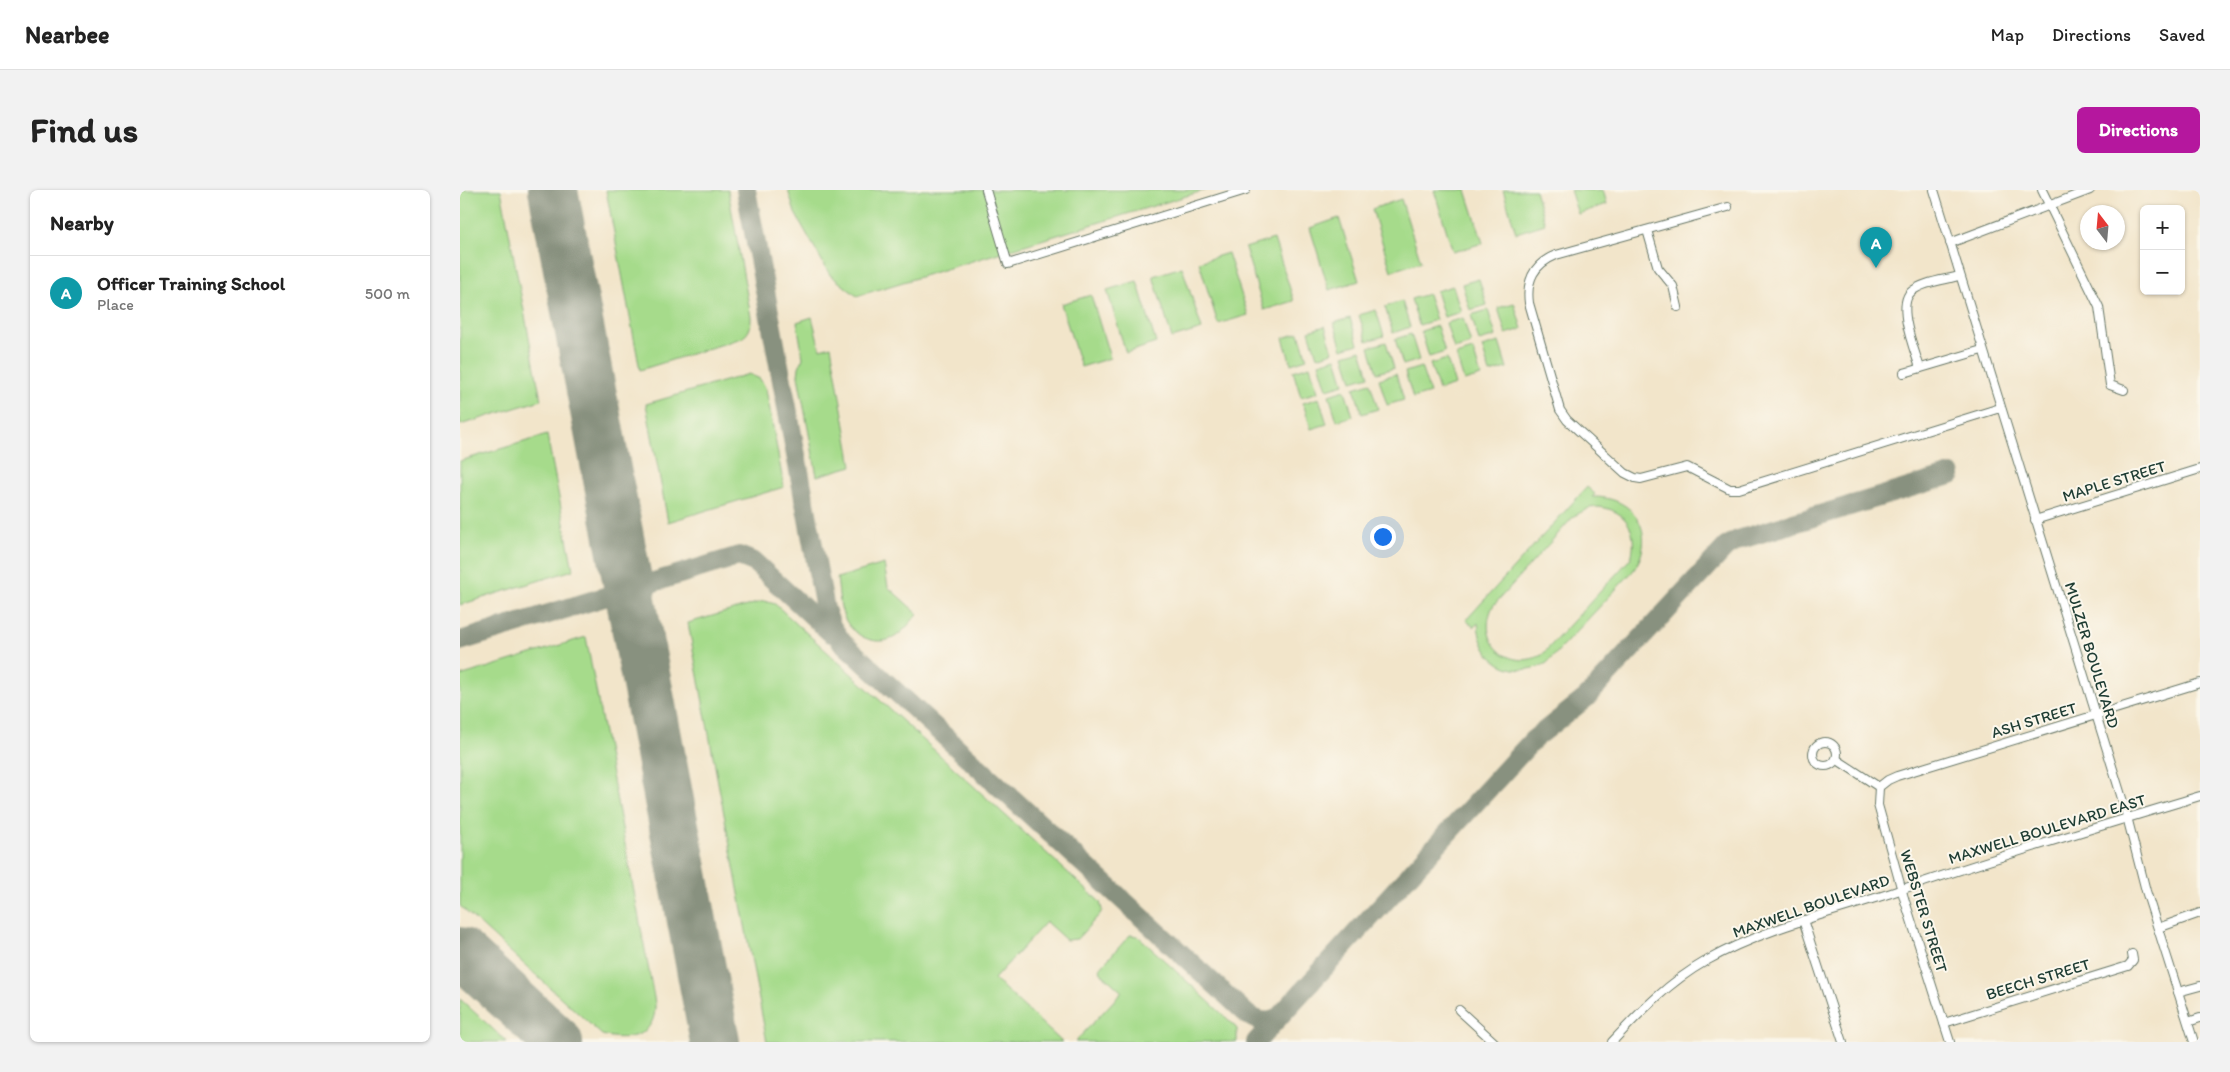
<!DOCTYPE html>
<meta charset="utf-8">
<style>
:root{--surface:#fff;--page:#f2f2f2;--text:#222;--muted:#767676;--line:#e0e0e0;--accent:#b5179e}
body{margin:0;font-family:Itim,sans-serif;background:var(--page);color:var(--text)}
.controls{position:absolute;right:15px;top:15px;display:grid;overflow:hidden;border-radius:8px;box-shadow:0 1px 4px #0004}
.controls button{width:45px;height:45px;display:grid;place-items:center;padding:0;border:0;border-bottom:1px solid var(--line);background:var(--surface);color:var(--text);font:25px sans-serif}
.compass{position:absolute;left:1620px;top:15px;width:45px;height:45px;border-radius:50%;background:var(--surface);box-shadow:0 1px 4px #0004;rotate:344deg}
.you{position:absolute;left:922px;top:346px;width:18px;height:18px;margin:-12px;border:4px solid #fff;border-radius:50%;background:#1a73e8;box-shadow:0 0 0 8px #1a73e833}
.badge{display:grid;place-items:center;width:32px;height:32px;border-radius:50%;background:var(--accent);color:#fff;font-size:16px;font-weight:700}
.pin{position:absolute;translate:-50% -41px;filter:drop-shadow(0 1px 2px #0008)}
.pin::after{content:'';position:absolute;top:26px;width:18px;height:15px;background:inherit;clip-path:polygon(0 0,100% 0,50% 100%)}
.list{margin:0;padding:0;list-style:none}
h2{display:flex;justify-content:space-between;align-items:center;height:65px;margin:0;padding:0 20px;font-size:21px}
h2 small{font-size:16px;font-weight:400;color:var(--muted)}
.list li{display:grid;grid-template-columns:32px 1fr auto;gap:15px;align-items:center;box-sizing:border-box;height:75px;padding:0 20px;border-top:1px solid var(--line)}
.list b{display:block;font-size:19px;white-space:nowrap}
.list p{margin:0;font-size:16px;white-space:nowrap;color:var(--muted)}
.list em{font-size:16px;font-style:normal;color:var(--muted)}
.map{position:relative;flex:none;width:1740px;height:852px;overflow:hidden;border-radius:8px}
header{display:flex;align-items:center;gap:30px;box-sizing:border-box;height:70px;padding:0 25px;background:var(--surface);border-bottom:1px solid var(--line)}
header strong{font-size:24px}
nav{display:flex;gap:28px;margin-inline-start:auto;font-size:18px}
.intro{display:flex;align-items:center;justify-content:space-between;box-sizing:border-box;height:120px;padding:0 30px}
h1{margin:0;font-size:35px}
.button{padding:12px 22px;border-radius:8px;background:var(--accent);color:#fff;font-size:18px;font-weight:700}
main{display:flex;gap:30px;padding:0 30px}
aside{flex:1;background:var(--surface);border-radius:8px;box-shadow:0 1px 4px #0004}
.map>svg:first-child{display:block}
.green{fill:#a6db8b;stroke:#628c60;fill-rule:evenodd}
.lines{fill:none;stroke-linecap:round;stroke-linejoin:round}
.taxiway{stroke:#88917f;stroke-width:20}
.runway{stroke:#88917f;stroke-width:50}
.minor-casing{stroke:#697868;stroke-width:10}
.minor{stroke:#fff;stroke-width:8}
.labels{text-anchor:middle;dominant-baseline:central;stroke-width:4;stroke-linejoin:round;paint-order:stroke}
.street-label{font-size:16px;fill:#1f3d34;stroke:#fbf7ec}
</style>
<header>
<strong>Nearbee</strong>
<nav><a>Map</a><a>Directions</a><a>Saved</a></nav>
</header>
<div class="intro"><h1>Find us</h1><a class="button">Directions</a></div>
<main>
<aside>
<h2>Nearby<small></small></h2>
<ul class="list">
<li><span class="badge" style="background:#0f9aa8">A</span><div><b>Officer Training School</b><p>Place</p></div><em>500 m</em></li>
</ul>
</aside>
<div class="map">
<svg width="1740" height="852" viewBox="0 0 1740 852">
<rect width="100%" height="100%" fill="#fbf7ec"/>
<filter id="ink" filterUnits="userSpaceOnUse"><feTurbulence type="fractalNoise" baseFrequency=".02" numOctaves="2"/><feDisplacementMap in="SourceGraphic" scale="10" xChannelSelector="R" yChannelSelector="G"/><feConvolveMatrix kernelMatrix="1 2 1 2 8 2 1 2 1" color-interpolation-filters="sRGB"/></filter>
<filter id="wash" filterUnits="userSpaceOnUse"><feTurbulence type="fractalNoise" baseFrequency=".0096" numOctaves="4" result="noise"/><feDisplacementMap in="SourceGraphic" scale="20" xChannelSelector="R" yChannelSelector="G"/><feGaussianBlur stdDeviation="1.12" result="paint"/><feColorMatrix in="noise" values="0 0 0 0 0 0 0 0 0 0 0 0 0 0 0 0 0 1.4 0 .05"/><feComposite in="paint" operator="in"/></filter>
<g filter="url(#wash)">
<rect width="100%" height="100%" fill="#f2e5ca"/>
<g class="green">
<path d="M0 0H41L81 210 0 235Z"/>
<path d="M146 0H268L291 127C291 137 290 142 282 148L180 180Z"/>
<path d="M328 0H746L397 106 370 85 335 23Z"/>
<path d="M974 0H1006L1023 53 993 62Z"/>
<path d="M1043 0H1075L1085 34 1056 43Z"/>
<path d="M1110 0H1143L1147 14 1118 24Z"/>
<path d="M941 9 961 72 931 81 912 19Z"/>
<path d="M879 28 899 91 869 100 850 38Z"/>
<path d="M814 49 834 111 804 120 785 58Z"/>
<path d="M768 63 788 125 758 134 739 72Z"/>
<path d="M722 77 742 139 712 148 693 86Z"/>
<path d="M1019 89 1027 115 1010 120 1002 94Z"/>
<path d="M677 91 696 153 666 163 647 100Z"/>
<path d="M993 96 1001 122 984 127 976 101Z"/>
<path d="M968 104 976 130 959 135 951 109Z"/>
<path d="M631 105 650 168 621 177 601 114Z"/>
<path d="M942 111 950 137 933 143 925 117Z"/>
<path d="M1054 113 1062 139 1046 144 1038 118Z"/>
<path d="M916 120 924 146 907 151 899 125Z"/>
<path d="M1028 120 1036 146 1019 151 1011 125Z"/>
<path d="M352 127 360 159 371 156 392 276 357 286 338 186 339 177 343 168 337 132Z"/>
<path d="M890 128 898 154 882 159 874 133Z"/>
<path d="M1003 128 1011 154 994 159 986 133Z"/>
<path d="M865 136 873 162 857 167 849 141Z"/>
<path d="M977 136 985 162 969 167 961 141Z"/>
<path d="M839 143 847 169 831 174 823 148Z"/>
<path d="M951 144 959 170 943 175 935 149Z"/>
<path d="M926 152 934 178 917 183 909 157Z"/>
<path d="M1039 152 1047 178 1030 183 1022 157Z"/>
<path d="M901 160 909 186 892 191 884 165Z"/>
<path d="M1013 160 1021 186 1004 191 996 165Z"/>
<path d="M876 168 884 194 867 199 859 173Z"/>
<path d="M987 169 995 195 979 200 970 174Z"/>
<path d="M850 176 858 202 841 207 833 181Z"/>
<path d="M961 177 970 203 953 208 945 182Z"/>
<path d="M289 184 300 189 306 199 324 297 208 332 186 214Z"/>
<path d="M936 184 944 210 927 215 919 189Z"/>
<path d="M910 193 918 219 902 224 894 198Z"/>
<path d="M885 200 893 226 877 231 869 205Z"/>
<path d="M859 208 867 234 851 239 843 213Z"/>
<path d="M87 245 113 380 0 415V271Z"/>
<path d="M1127 297 1135 304 1132 307C1176 306 1198 345 1173 381L1087 473C1052 491 1020 471 1018 433L1014 437 1006 430ZM1138 317C1166 319 1179 342 1171 368L1082 465C1047 482 1016 450 1033 416L1114 326 1129 318Z"/>
<path d="M424 374 428 397 458 424C450 432 443 443 433 448 414 457 392 445 384 427 379 415 379 401 377 388Z"/>
<path d="M304 411 315 414 640 712 642 720 640 724 617 749 606 750 586 732 534 789 602 852H307L228 433Z"/>
<path d="M126 447 195 813C197 846 169 852 142 845L0 716V486Z"/>
<path d="M670 745 678 746 772 833 777 839V852H615L662 802 641 783 640 778Z"/>
<path d="M0 809 47 852H0Z"/>
</g>
<g class="lines">
<g class="taxiway">
<path d="M286 0 365 419 371 436 382 452 788 825C797 831 807 834 817 829"/>
<path d="M0 451 279 366 294 372 371 443"/>
<path d="M796 852 1073 550 1126 508 1266 357 1278 350 1491 285"/>
</g>
<g class="runway">
<path d="M93 0 255 852"/>
<path d="M0 762 98 852"/>
</g>
</g>
</g>
<g filter="url(#ink)">
<g class="lines">
<defs>
<g id="minor">
<path d="M526 0 548 74 786 0"/>
<path d="M1474 0 1664 615 1686 701 1734 852"/>
<path d="M1582 0 1639 117 1650 195 1664 200"/>
<path d="M1268 17 1096 65C1074 74 1066 90 1069 113L1100 220 1107 230 1165 283 1175 288 1181 289 1227 277 1270 299H1279L1540 218"/>
<path d="M1187 40 1198 78 1213 96 1218 117"/>
<path d="M1490 53 1630 0"/>
<path d="M1460 178C1455 161 1436 116 1451 102 1462 92 1485 90 1499 86"/>
<path d="M1444 183 1522 160"/>
<path d="M1575 330 1740 279"/>
<circle cx="1365" cy="564" r="12"/>
<path d="M1376 569 1419 597"/>
<path d="M1419 597 1428 590 1437 586 1740 493"/>
<path d="M1419 597 1418 615 1444 708 1490 852"/>
<path d="M1343 730 1383 852"/>
<path d="M1698 738 1740 723"/>
<path d="M1718 802 1740 796"/>
<path d="M999 820 1034 852"/>
<path d="M1728 832 1740 828"/>
<path d="M1484 833 1668 776 1673 770 1672 764"/>
<path d="M1152 852C1181 821 1209 792 1246 771 1304 738 1371 723 1434 702 1535 667 1638 637 1740 606"/>
</g>
</defs>
<use href="#minor" class="minor-casing"/>
<use href="#minor" class="minor"/>
</g>
</g>
<g class="labels">
<g class="street-label">
<text transform="translate(1654 291) rotate(-17)">MAPLE STREET</text>
<text transform="translate(1632 465) rotate(73)">MULZER BOULEVARD</text>
<text transform="translate(1574 530) rotate(-17)">ASH STREET</text>
<text transform="translate(1587 639) rotate(-17)">MAXWELL BOULEVARD EAST</text>
<text transform="translate(1351 716) rotate(-19)">MAXWELL BOULEVARD</text>
<text transform="translate(1464 721) rotate(73)">WEBSTER STREET</text>
<text transform="translate(1578 789) rotate(-17)">BEECH STREET</text>
</g>
</g>
</svg>
<div class="controls">
<button>+</button>
<button>−</button>
</div>
<svg class="compass" viewBox="-18 -18 36 36"><path d="M0-13l5 13h-10z" fill="#e53935"/><path d="M0 13l5-13h-10z" fill="#767676"/></svg>
<div class="you"></div>
<div class="pin badge" style="left:1416px;top:78px;background:#0f9aa8">A</div>
</div>
</main>
